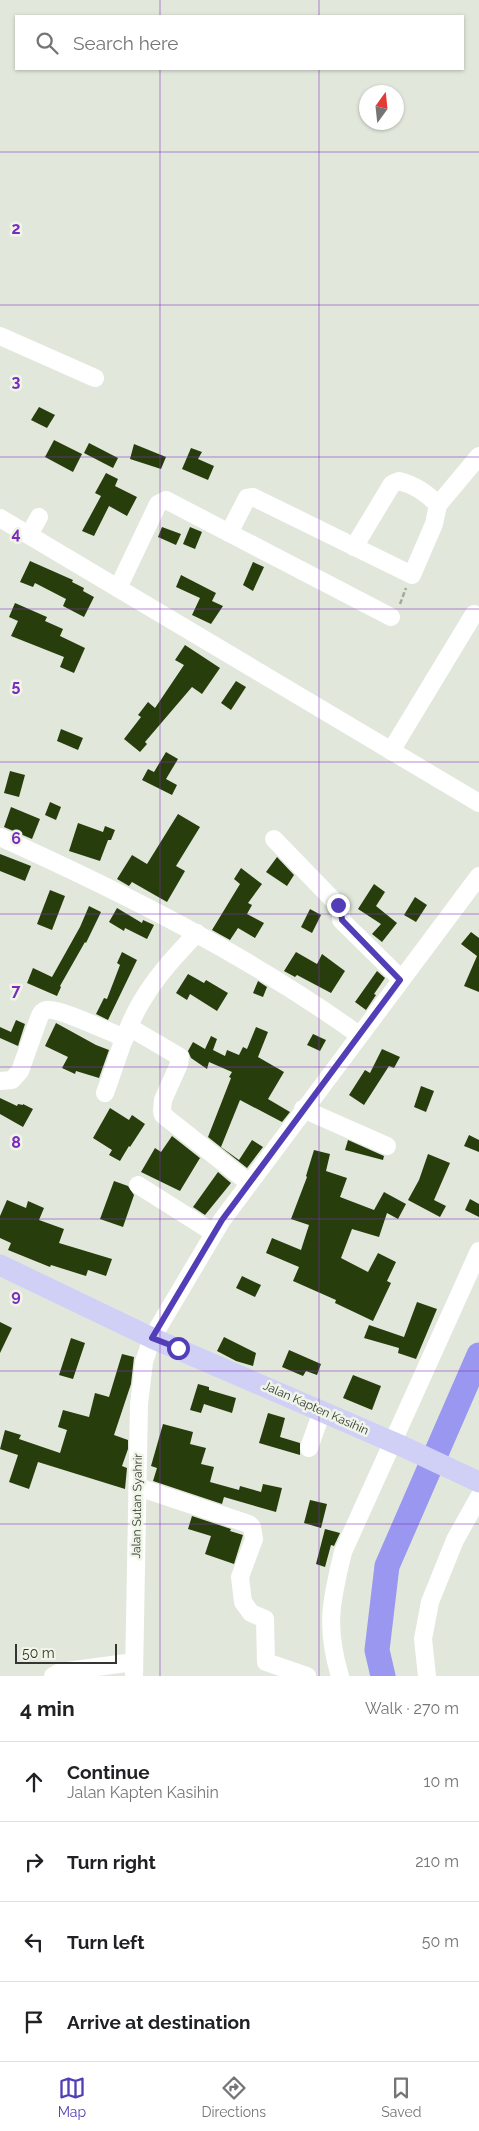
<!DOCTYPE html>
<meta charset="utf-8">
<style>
:root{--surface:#fff;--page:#f2f2f2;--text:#202124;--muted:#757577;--line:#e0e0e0;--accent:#523fb7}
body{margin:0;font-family:Raleway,sans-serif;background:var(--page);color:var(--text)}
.compass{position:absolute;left:359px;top:85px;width:45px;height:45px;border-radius:50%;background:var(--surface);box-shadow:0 1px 4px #0004;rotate:15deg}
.scale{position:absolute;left:15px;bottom:12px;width:102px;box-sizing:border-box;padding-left:5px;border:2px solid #333530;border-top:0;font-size:14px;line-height:18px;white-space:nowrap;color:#333530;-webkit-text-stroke:4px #eff6e8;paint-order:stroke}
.stop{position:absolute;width:15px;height:15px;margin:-11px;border:4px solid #523fb7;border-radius:50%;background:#fff}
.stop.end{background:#523fb7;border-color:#fff;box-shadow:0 1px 5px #0008}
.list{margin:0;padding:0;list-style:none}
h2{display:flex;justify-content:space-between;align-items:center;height:65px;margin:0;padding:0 20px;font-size:21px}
h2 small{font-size:16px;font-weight:400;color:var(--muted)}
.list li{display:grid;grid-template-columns:32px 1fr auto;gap:15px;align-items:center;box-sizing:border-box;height:80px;padding:0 20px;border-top:1px solid var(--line)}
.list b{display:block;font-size:19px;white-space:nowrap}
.list p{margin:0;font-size:16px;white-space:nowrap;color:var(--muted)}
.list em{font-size:16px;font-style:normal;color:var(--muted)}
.icon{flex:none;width:28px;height:28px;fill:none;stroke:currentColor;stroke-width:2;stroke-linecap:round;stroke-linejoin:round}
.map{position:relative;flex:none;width:479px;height:1676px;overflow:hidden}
.search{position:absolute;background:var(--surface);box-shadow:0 1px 4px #0004;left:15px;right:15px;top:15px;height:55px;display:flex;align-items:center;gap:12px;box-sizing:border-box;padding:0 18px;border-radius:0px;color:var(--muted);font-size:19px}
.sheet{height:385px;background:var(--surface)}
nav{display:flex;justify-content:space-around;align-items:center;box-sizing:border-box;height:70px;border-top:1px solid var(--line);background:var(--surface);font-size:14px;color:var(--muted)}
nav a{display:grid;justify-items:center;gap:2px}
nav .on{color:var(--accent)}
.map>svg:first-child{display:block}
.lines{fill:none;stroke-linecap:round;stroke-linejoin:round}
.river{stroke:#9997ef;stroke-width:25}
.building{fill:#283d0c}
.path{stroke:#a4a99f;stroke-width:2.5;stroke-dasharray:5 2.5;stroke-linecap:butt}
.minor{stroke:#fff;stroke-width:18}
.major{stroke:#d0d0f7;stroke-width:21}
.route{stroke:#523fb7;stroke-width:6}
.grid{fill:none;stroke:#7b2cbf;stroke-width:1;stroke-opacity:0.55}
.labels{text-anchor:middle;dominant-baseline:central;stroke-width:5;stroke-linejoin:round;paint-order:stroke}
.street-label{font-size:12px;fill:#333530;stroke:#eff6e8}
.grid-label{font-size:16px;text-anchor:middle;font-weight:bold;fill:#7b2cbf;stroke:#eff6e8;stroke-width:5;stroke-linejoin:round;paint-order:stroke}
</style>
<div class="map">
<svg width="479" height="1676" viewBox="0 0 479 1676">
<rect width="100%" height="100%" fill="#e1e8db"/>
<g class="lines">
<path class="river" d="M383 1676 377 1650 387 1566 479 1355"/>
</g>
<g class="building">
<path d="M39 407 55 415 47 428 31 420Z"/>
<path d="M54 440 82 454 73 472 45 457Z"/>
<path d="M89 443 118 458 113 468 84 453Z"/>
<path d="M134 444 166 457 161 469 130 459Z"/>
<path d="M191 448 202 452 198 459 214 466 208 480 182 469Z"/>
<path d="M106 473 118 479 115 486 137 497 127 516 109 506 94 536 82 531 101 496 95 493Z"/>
<path d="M162 527 181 534 176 545 158 537Z"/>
<path d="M190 527 202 532 195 549 183 544Z"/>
<path d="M30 561 73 580 72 582 84 588 83 591 94 597 84 617 63 606 66 599 35 583 33 587 20 582Z"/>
<path d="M253 562 264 567 253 591 243 585Z"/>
<path d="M181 575 216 593 212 601 223 606 211 624 192 615 200 598 176 587Z"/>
<path d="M15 603 47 617 45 621 63 629 60 636 85 648 74 673 60 667 64 657 11 636 18 621 9 617Z"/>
<path d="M185 645 220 668 202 694 192 687 145 742 147 744 140 752 124 739 141 717 138 715 148 702 155 708 184 665 175 660Z"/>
<path d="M236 681 246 687 231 710 221 703Z"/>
<path d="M61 729 83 738 78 750 57 741Z"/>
<path d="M166 752 178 759 166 779 177 785 172 795 142 780 148 769 154 772Z"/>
<path d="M10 771 25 775 19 797 4 793Z"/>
<path d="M50 802 61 807 56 820 45 815Z"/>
<path d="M11 807 40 819 32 839 4 827Z"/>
<path d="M178 814 200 827 176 866 185 871 167 902 132 882 129 886 117 879 132 855 147 864Z"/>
<path d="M78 823 103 832 105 826 115 830 111 840H108L100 861 69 851Z"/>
<path d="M0 854 31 866 25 881 0 871Z"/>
<path d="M277 857 294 875 287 886 266 872Z"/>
<path d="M241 868 262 884 248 903 252 905 247 914 264 923 255 938 238 928 230 940 212 930 240 884 234 879Z"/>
<path d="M374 884 385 892 376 906 397 923 382 942 372 934 381 924 358 909Z"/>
<path d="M50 890 65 896 52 930 37 924Z"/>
<path d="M415 897 427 905 416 922 404 915Z"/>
<path d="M89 906 101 912 86 943 85 942 60 986 61 987 57 996 27 983 33 968 52 977 80 927Z"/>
<path d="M117 908 142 923 143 920 154 925 147 939 125 928 124 931 109 922Z"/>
<path d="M310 909 321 915 312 933 301 927Z"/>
<path d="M471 932 479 938V992L464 986 477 956 461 944Z"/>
<path d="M122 952 137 960 108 1020 96 1014 104 998 107 999 120 965 117 963Z"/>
<path d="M296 952 317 964 322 954 345 971 331 993 297 975 295 977 284 971Z"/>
<path d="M377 971 385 978 374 994 376 995 366 1010 355 1002Z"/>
<path d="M188 974 204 983 206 980 228 993 217 1011 190 994 187 1000 176 993Z"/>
<path d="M258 981 267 987 263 997 253 993Z"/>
<path d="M16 1020 25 1024 18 1046 0 1038V1027L11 1032Z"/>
<path d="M56 1023 96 1045 109 1050 99 1078 76 1071 75 1074 62 1068 68 1057 45 1046Z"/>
<path d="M256 1027 268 1032 258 1057 284 1072 268 1099 290 1112 282 1122 240 1100 221 1147 239 1160 252 1140 263 1147 247 1168 208 1137 231 1078 229 1077 232 1072 209 1062 207 1069 191 1058 188 1051 193 1042 205 1049 211 1036 217 1039 213 1050 225 1056 227 1050 239 1055 243 1047 247 1049Z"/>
<path d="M313 1034 326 1040 320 1051 307 1045Z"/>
<path d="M382 1049 400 1057 394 1068 389 1066 364 1105 349 1095 365 1070 370 1073Z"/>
<path d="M421 1086 434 1091 426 1112 414 1107Z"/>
<path d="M0 1098 17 1106 18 1104 23 1105V1104L33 1109 23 1127 0 1114Z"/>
<path d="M110 1108 129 1120 132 1115 145 1124 130 1147 129 1146 120 1161 109 1155 112 1150 93 1138Z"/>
<path d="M469 1135 479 1140V1152L464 1146Z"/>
<path d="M172 1136 205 1162 200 1158 180 1191 141 1172 155 1148 161 1152Z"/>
<path d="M348 1140 384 1156 383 1160 345 1150Z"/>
<path d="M314 1150 330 1154 326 1171 347 1178 340 1197 374 1210 384 1192 406 1204 398 1219 387 1213 379 1237 352 1229 341 1258 368 1272 378 1253 396 1262 387 1281 391 1283 373 1321 335 1303 336 1300 293 1281 299 1267 266 1253 272 1238 301 1250 309 1225 291 1219 307 1177 306 1176Z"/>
<path d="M428 1154 450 1163 434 1200 446 1206 440 1217 408 1200 419 1180Z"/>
<path d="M218 1172 231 1183 205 1215 193 1207Z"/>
<path d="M114 1181 128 1186 134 1195 123 1227 100 1219Z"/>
<path d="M470 1199 479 1204V1217L465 1210Z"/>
<path d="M7 1200 26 1208 28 1201 44 1208 39 1220 64 1229 59 1243 112 1259 106 1276 88 1270 86 1276 51 1265 50 1267 8 1250 11 1243 0 1238V1216Z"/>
<path d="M242 1276 261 1285 255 1297 236 1288Z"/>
<path d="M417 1302 437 1309 416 1359 398 1353 399 1348 364 1338 369 1325 404 1337Z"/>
<path d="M0 1322 12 1328 0 1353Z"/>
<path d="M224 1337 256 1353 253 1366 236 1361 217 1351Z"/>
<path d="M71 1338 85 1343 73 1379 59 1375Z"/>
<path d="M289 1350 321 1364 317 1375 306 1371 303 1376 282 1367Z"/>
<path d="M122 1354 134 1357 131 1384 114 1435 128 1440V1449L122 1466 127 1468 125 1489 38 1462 29 1489 9 1482 18 1455 0 1449 5 1430 21 1435 19 1439 60 1453 67 1430 58 1427 63 1410 89 1417 95 1393 109 1397Z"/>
<path d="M353 1375 381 1386 372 1410 343 1398Z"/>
<path d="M198 1384 209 1387V1390L236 1398 232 1413 204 1404 201 1413 190 1410Z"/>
<path d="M268 1413 285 1418 280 1437 300 1443V1455L259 1443Z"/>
<path d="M163 1424 193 1432 190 1444 206 1448 201 1464 214 1467 210 1482 239 1490 240 1486 261 1492 263 1484 282 1488 276 1512 224 1497 222 1504 153 1481 157 1468 151 1466Z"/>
<path d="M310 1500 327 1504 321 1528 304 1523Z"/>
<path d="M192 1516 231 1529 230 1531 243 1535 234 1564 205 1554 211 1536 188 1529Z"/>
<path d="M325 1529 340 1533 334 1546 331 1545 325 1567 316 1564Z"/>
</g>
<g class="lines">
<path class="path" d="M400 604 406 588"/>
<g class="minor">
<path d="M0 336 95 378"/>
<path d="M438 505 479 456"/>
<path d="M0 518 479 803"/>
<path d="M229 533 247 498 253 497 412 575 434 524 438 505C427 493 415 485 399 481L392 484 354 547"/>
<path d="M29 535 39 517"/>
<path d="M118 588 158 504 166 500 391 617"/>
<path d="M391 751 474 614"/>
<path d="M0 837C124 893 248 955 359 1035"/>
<path d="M274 839 338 905 341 911V920L401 979"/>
<path d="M129 1027 180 1057 179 1064 163 1100 162 1111 163 1115 249 1183"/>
<path d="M0 1081 12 1080 20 1071 39 1018C40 1015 42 1011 46 1010 58 1007 111 1033 125 1038"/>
<path d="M105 1093C117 1061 126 1025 145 996 159 973 178 953 197 933"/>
<path d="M303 1109 387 1146"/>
<path d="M138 1185 214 1233"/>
<path d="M309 1448 322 1411"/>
<path d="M138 1487 249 1524 252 1527 254 1539 240 1577 243 1602 251 1613 265 1619 266 1662 307 1676"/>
<path d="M53 1676 60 1672 134 1662"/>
<path d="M134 1676 139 1404 144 1362 152 1338 222 1220 479 876"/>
<path d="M340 1676C325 1627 331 1601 343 1552L479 1251"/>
<path d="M427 1676 423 1639 430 1602 455 1540 479 1497"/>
</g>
<path class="major" d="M0 1265 152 1338 404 1447 479 1482"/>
</g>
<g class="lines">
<path class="route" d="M178 1348 152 1338 222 1220 400 980 342 920 341 911 338 905"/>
</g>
<path class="grid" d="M160 0V16M319 0V16M160 69V1676M319 69V1676M0 152H479M0 305H479M0 457H479M0 609H479M0 762H479M0 914H479M0 1067H479M0 1219H479M0 1371H479M0 1524H479"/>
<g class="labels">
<g class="street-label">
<text transform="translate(316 1408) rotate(24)">Jalan Kapten Kasihin</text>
<text transform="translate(137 1506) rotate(-89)">Jalan Sutan Syahrir</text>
</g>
</g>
<g class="grid-label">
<text x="16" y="234">2</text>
<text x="16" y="387">3</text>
<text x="16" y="539">4</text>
<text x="16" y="691">5</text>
<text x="16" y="844">6</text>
<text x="16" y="996">7</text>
<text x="16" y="1148">8</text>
<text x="16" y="1301">9</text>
</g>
</svg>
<svg class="compass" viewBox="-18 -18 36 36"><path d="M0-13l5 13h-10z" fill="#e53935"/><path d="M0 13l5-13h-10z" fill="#757577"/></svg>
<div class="scale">50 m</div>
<div class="stop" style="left:178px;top:1348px"></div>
<div class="stop end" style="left:338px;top:905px"></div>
<div class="search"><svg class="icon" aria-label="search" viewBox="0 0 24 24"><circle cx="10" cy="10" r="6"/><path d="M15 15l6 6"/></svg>Search here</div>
</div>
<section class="sheet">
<h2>4 min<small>Walk · 270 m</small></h2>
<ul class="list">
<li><svg class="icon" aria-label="ahead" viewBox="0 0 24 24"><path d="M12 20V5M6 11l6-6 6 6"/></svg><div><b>Continue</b><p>Jalan Kapten Kasihin</p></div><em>10 m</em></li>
<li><svg class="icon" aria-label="right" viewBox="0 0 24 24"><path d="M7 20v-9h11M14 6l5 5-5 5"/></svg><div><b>Turn right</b></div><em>210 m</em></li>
<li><svg class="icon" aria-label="left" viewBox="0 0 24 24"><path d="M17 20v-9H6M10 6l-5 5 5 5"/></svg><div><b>Turn left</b></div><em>50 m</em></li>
<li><svg class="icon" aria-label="arrive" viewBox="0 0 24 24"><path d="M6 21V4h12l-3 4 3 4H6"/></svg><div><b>Arrive at destination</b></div></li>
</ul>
</section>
<nav>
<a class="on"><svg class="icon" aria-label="map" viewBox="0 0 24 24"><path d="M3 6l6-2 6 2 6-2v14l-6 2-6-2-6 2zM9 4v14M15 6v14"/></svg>Map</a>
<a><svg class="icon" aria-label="directions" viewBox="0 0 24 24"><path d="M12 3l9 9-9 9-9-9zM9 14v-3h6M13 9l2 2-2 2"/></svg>Directions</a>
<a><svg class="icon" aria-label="saved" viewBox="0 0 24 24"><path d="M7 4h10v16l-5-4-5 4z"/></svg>Saved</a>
</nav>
